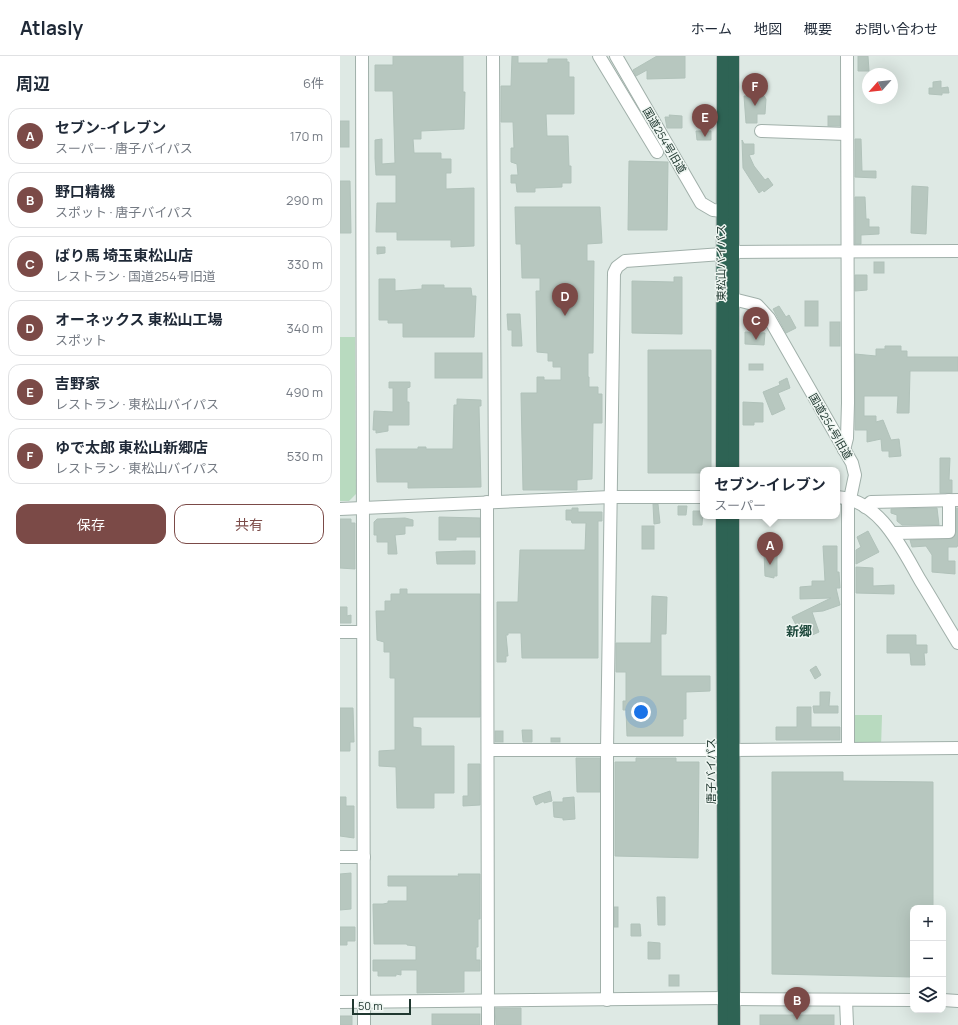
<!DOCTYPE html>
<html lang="ja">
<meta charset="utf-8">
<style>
:root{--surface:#fff;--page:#f2f2f3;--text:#1f2937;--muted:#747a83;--line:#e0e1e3;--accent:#7b4a47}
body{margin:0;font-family:Manrope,"Noto Sans JP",sans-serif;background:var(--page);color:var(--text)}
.controls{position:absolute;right:12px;bottom:12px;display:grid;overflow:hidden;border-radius:8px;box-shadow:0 4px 16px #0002}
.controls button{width:36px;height:36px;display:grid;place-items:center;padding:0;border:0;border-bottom:1px solid var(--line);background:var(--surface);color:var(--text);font:20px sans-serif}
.compass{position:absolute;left:522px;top:12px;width:36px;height:36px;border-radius:50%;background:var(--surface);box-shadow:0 4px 16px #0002;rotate:243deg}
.scale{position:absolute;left:12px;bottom:10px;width:59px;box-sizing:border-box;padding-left:4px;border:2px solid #203830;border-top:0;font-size:11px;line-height:14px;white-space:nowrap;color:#203830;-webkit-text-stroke:3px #eff6f2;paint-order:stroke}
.you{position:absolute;left:301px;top:656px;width:14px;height:14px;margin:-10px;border:3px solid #fff;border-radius:50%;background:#1a73e8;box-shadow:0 0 0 6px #1a73e833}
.badge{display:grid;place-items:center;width:26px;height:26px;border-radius:50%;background:var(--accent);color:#fff;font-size:13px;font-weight:700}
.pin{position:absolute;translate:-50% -33px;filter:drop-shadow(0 1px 2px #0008)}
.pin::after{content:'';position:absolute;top:21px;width:14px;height:12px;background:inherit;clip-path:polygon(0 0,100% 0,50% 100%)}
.popup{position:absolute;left:360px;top:411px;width:140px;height:52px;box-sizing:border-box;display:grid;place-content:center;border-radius:8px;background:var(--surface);filter:drop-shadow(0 1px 3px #0005);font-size:13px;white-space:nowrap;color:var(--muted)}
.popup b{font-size:15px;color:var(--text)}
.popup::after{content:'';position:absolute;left:50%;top:100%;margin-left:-8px;border:8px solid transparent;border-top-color:var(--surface)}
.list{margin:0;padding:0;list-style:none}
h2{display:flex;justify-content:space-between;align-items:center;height:52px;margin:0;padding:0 16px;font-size:17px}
h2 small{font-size:13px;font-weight:400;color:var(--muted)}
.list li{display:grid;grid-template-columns:26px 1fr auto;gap:12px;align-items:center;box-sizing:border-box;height:56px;margin:0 8px 8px;padding:0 8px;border:1px solid var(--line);border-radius:12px}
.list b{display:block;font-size:15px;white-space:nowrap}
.list p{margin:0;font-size:13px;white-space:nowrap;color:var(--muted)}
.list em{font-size:13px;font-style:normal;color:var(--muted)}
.actions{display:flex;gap:8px;padding:12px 16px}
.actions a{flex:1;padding:9px 0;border:1px solid var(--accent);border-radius:12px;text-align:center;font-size:14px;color:var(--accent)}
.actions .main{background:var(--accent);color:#fff}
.icon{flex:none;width:22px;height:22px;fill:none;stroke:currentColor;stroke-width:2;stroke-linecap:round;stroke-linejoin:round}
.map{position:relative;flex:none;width:618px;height:969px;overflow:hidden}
header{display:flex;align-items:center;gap:24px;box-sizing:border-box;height:56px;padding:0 20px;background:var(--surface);border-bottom:1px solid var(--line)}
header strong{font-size:19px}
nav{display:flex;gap:22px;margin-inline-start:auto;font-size:14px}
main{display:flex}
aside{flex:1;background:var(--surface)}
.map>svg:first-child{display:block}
.green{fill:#b8dabf}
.building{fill:#b7c7bf;stroke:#b1c2ba}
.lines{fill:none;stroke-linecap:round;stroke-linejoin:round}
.minor-casing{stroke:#a1b0aa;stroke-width:14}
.highway-casing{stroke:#bcc3c1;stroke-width:14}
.minor{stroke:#fff;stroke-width:12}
.highway{stroke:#2e6354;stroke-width:12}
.labels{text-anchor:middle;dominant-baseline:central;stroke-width:3;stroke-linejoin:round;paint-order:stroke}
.street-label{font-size:11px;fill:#203830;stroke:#eff6f2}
.quarter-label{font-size:13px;font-weight:bold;fill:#1e493c;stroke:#eff6f2}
</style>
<header>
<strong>Atlasly</strong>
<nav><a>ホーム</a><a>地図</a><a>概要</a><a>お問い合わせ</a></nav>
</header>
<main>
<aside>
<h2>周辺<small>6件</small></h2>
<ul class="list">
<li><span class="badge">A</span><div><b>セブン-イレブン</b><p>スーパー · 唐子バイパス</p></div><em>170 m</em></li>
<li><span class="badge">B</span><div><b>野口精機</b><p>スポット · 唐子バイパス</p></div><em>290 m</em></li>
<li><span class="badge">C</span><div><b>ばり馬 埼玉東松山店</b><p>レストラン · 国道254号旧道</p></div><em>330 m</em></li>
<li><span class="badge">D</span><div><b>オーネックス 東松山工場</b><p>スポット</p></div><em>340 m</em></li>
<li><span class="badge">E</span><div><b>吉野家</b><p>レストラン · 東松山バイパス</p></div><em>490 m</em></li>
<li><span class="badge">F</span><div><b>ゆで太郎 東松山新郷店</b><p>レストラン · 東松山バイパス</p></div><em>530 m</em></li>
</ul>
<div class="actions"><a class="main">保存</a><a>共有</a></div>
</aside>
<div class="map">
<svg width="618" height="969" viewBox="0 0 618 969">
<rect width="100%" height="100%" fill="#dee9e4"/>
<g class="green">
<path d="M0 281H15L16 438 9 445H0Z"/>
<path d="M511 659H542L541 691 514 690Z"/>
</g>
<g class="building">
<path d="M53 0H123V36H125L124 73 81 75V83H73L74 97H101V103H111V117H106V133L134 132V190L111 191V184H57V176H36L37 147H56V119H36L35 102V84L42 83V108L55 107 53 35H35V9H53Z"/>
<path d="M172 0H178V7H208V3H227V6H229V21H234V58H206L207 80H228L229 110H231V127H222V131L195 132V136H177L176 127H171V119H178L177 108 171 106V92H174L173 66H161V30H171Z"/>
<path d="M317 0H345V22L307 23V14L296 20 293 14Z"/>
<path d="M518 0H528L529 15H518Z"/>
<path d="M601 25V32L608 31 609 37H602V39L589 38V32H593V26Z"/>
<path d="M404 40H424L426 43 425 58H417V67H406Z"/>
<path d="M329 59 342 60V72H327L325 61H330Z"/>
<rect x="488" y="60" width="12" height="10"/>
<rect x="0" y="65" width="9" height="26"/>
<path d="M356 75H371V84H357Z"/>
<path d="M515 83H521L522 115H536V122L515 121Z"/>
<path d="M402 84 404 88H414V98L409 99 414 110 425 124 428 122 433 129 424 136 423 134 419 137 403 112Z"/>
<path d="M289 105 328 106 327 174H288Z"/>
<path d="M0 125H10L11 177H0Z"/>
<path d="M572 130 588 131 586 178 571 177Z"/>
<path d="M515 141H525L526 163H529V171H539V178L521 179V188H515Z"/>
<path d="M175 151H260L262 187 247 188V205H254L253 297H248V321H249V331H258V338H262V367H253L252 423 237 424V434H183L181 337H197V321H204V324H221V311H213V305H208V297L197 296 196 235H200V222H182L181 188H176Z"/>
<path d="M37 191H45V197L37 198Z"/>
<rect x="534" y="206" width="10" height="11"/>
<path d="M515 219H527V234L515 235Z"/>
<path d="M334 221H342V278L292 277V225L334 226Z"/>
<path d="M39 223H55V235L82 233V229H104V232H131L132 240H136L134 281H63V267H48V264H39Z"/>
<rect x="465" y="245" width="13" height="25"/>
<path d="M439 250 446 261 449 259 456 272 446 277 433 253Z"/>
<path d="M167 258H180L182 290H172V274H168Z"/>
<rect x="490" y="266" width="10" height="24"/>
<path d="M405 276 425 277 424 289 405 288Z"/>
<path d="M545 290H561V295H567V301H618V315H570L569 357H557L558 340H524V360H536V366L543 364 551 384 559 383 561 400 549 401V395H542L541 383 527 386V374H515V298L536 300V293H545Z"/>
<path d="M308 294H371V414H363V417H308Z"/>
<rect x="95" y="297" width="47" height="25"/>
<rect x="409" y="308" width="14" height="6"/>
<path d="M447 322 450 332 438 337 445 353 432 359 423 336 440 329 439 326Z"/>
<path d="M49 326H70V331L67 332V346H69V369H48V375L36 377V374H33L34 355 53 356V332H49Z"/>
<path d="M117 343 141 344V350H139L141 431 68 432V426H37L36 393H78V391H86V393H113L114 349H117Z"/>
<path d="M403 346 423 347V366H414V369H403Z"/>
<path d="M600 402H610L609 424H612V437H600Z"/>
<path d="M313 448H318L320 467 314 468Z"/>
<path d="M338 450H347L346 459H338Z"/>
<path d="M232 452H238V456H262V465H258V602H182L181 577H168V579H166L168 600H166V606H157V546H178L180 494H245L246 467H232L231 464H226V454H232Z"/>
<path d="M597 452 599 469H562L557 465V459L551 457V453Z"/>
<path d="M616 452H618V488L617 491H608V505H615V518L592 516V499L586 490 572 491 570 484 613 482 616 476Z"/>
<path d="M353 455H363L362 469H353Z"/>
<path d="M99 461 140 462V481H116V484H99Z"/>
<path d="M65 462 73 464V470H65V478L55 479 57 498H48V486H37V479H34V466L37 463Z"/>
<path d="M0 463H11V467H15V513L0 512Z"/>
<rect x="302" y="470" width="12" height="23"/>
<path d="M528 475 539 496 516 508V494L521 491 517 481Z"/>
<path d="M483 490H497V516H499L500 532H496L500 549 483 555 472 556 479 576 468 581 461 569 457 571 452 561 491 542 460 543V531L472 530V525H485Z"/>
<path d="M124 495H135V508H97L96 496Z"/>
<path d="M424 497H437V520H434V522L425 520Z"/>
<path d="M516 511 533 512V530L554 529V538L516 537Z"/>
<path d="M60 533H67V538H140V661H73V671L81 672V690H114V737H94V752H57L56 711 39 710V695L55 694V622H50V596H44V586L37 584 36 555H45V545H51V538H60Z"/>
<path d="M312 540 327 541 326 578H321V620H370V635L346 636V663H343V680H287L286 654H283V645H286V616H276V587H311Z"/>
<path d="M0 551H7V560L11 559V567H0Z"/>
<path d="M547 579H576V589H587V597H584L585 609H571L570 597H547Z"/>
<path d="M476 610 481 619 475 623 470 614Z"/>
<path d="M480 636H490L489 650H498V657H474L473 650H480Z"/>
<path d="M457 651H471V671H500V684H436V671H457Z"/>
<path d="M0 652H13L14 686H10V695H0Z"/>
<path d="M182 674H192V686H183Z"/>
<rect x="155" y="675" width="8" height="11"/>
<rect x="211" y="682" width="9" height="4"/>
<path d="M236 702H260V736H237Z"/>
<path d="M296 702H336V706H359L358 802 275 800V706H296Z"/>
<path d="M128 708H140V749L123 750V740H128Z"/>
<path d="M432 716H503V725L593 726V852H573V921L432 918Z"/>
<path d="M210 735 212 745 204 747V745L196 749 193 741Z"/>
<path d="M0 741H6V750H14V782L0 780Z"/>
<path d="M234 741 235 763 223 764V762L214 761 213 746H223V742Z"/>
<path d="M11 817V853L0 854V818Z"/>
<path d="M118 818H140V863H138V891H136V904H140V915H124V936L77 937V914H61V919L56 918V920H38V915H33V904H76V890L67 889V888H34L33 848H43L48 847V845H67V830H48V820H119Z"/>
<path d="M317 841H325V869H318Z"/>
<rect x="274" y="851" width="4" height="20"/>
<path d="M291 868H300L301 880H291Z"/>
<path d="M0 871H15V885H7V889H0Z"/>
<path d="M308 886 320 887V903H308Z"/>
<rect x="329" y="919" width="10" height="11"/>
<path d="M155 952H181V969H156Z"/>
<rect x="92" y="958" width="48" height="11"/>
<rect x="420" y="959" width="74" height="10"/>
<rect x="0" y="960" width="12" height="9"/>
</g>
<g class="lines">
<defs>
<g id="minor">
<path d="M22 0 24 969"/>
<path d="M153 0 155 446"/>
<path d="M259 0 317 96"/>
<path d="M276 0 361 147 373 154 383 155"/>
<path d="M421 75 507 78"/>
<path d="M393 196 618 195"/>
<path d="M393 243 417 249 429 262 512 407 515 419 510 443"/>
<path d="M504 394 507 382 508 347 507 0"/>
<path d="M497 441C540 444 561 491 580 524 593 545 605 566 618 587"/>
<path d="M508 442V693"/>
<path d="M147 446 148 969"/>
<path d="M525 451 531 446 618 444"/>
<path d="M0 453 271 441H363"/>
<path d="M553 477 609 476V444"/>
<path d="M0 576H23"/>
<path d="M148 694H383"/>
<path d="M393 694 618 692"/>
<path d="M0 801H24"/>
<path d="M394 943 573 944"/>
<path d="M267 944V694L274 217 277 211 285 205 382 198"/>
<path d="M506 944 507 969"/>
<path d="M603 944 618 945"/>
<path d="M0 946 385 942"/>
</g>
<g id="highway">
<path d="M393 0V414"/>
<path d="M382 414 383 0"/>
<path d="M382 460 384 969"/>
<path d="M393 460 394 969"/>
</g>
</defs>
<use href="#minor" class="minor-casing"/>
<use href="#highway" class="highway-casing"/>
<use href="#minor" class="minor"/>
<use href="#highway" class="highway"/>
</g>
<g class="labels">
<g class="street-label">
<text transform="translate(325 84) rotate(60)">国道254号旧道</text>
<text transform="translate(380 207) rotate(-90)">東松山バイパス</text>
<text transform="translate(491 370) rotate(60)">国道254号旧道</text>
<text transform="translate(370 715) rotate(-90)">唐子バイパス</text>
</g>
<g class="quarter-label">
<text x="459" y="575">新郷</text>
</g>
</g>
</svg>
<div class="controls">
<button>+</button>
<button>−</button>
<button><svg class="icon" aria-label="layers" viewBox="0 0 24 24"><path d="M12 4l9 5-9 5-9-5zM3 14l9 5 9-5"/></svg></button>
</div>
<svg class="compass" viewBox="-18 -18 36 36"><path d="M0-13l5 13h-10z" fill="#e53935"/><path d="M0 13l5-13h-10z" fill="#747a83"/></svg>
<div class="scale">50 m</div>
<div class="you"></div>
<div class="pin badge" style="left:430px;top:509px">A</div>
<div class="popup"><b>セブン-イレブン</b>スーパー</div>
<div class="pin badge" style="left:457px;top:964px">B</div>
<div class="pin badge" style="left:416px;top:284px">C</div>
<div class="pin badge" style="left:225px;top:260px">D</div>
<div class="pin badge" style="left:365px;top:81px">E</div>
<div class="pin badge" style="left:415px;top:50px">F</div>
</div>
</main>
